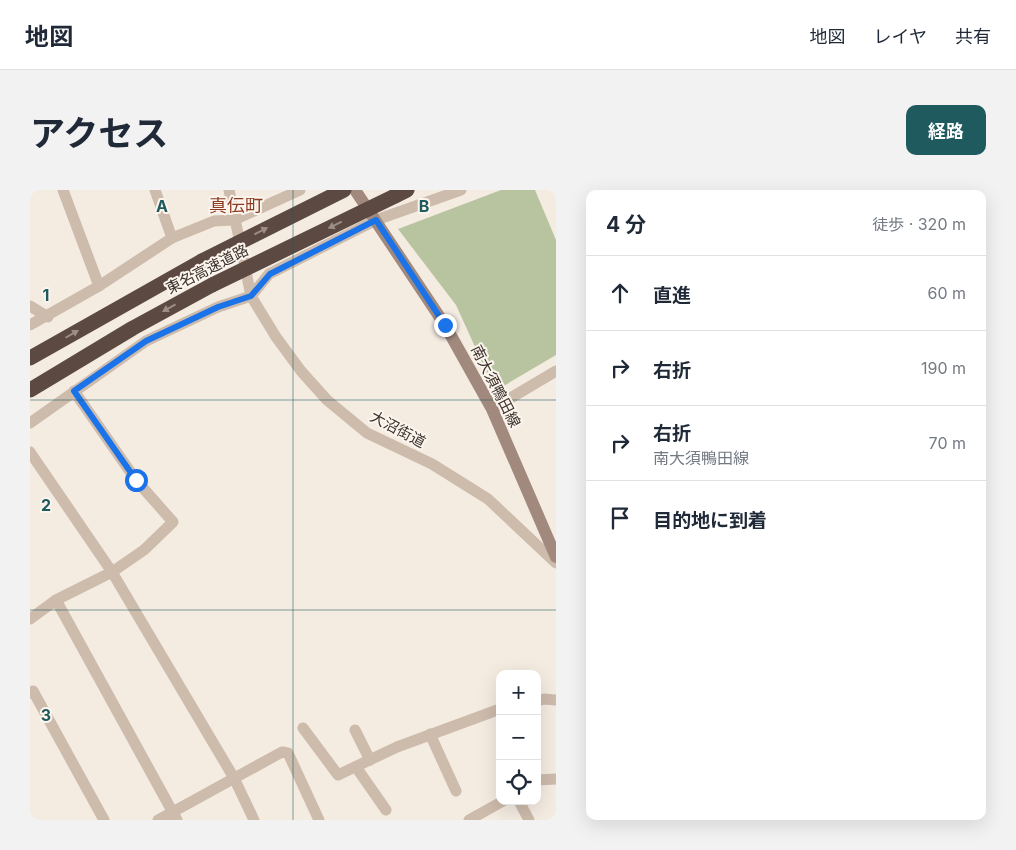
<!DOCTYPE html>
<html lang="ja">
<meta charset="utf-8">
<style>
:root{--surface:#fff;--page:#f2f2f3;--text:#1f2937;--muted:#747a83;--line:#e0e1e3;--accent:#1f5a5e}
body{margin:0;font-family:Inter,"Noto Sans JP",sans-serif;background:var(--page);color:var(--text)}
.controls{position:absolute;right:15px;bottom:15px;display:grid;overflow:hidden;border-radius:10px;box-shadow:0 5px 20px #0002}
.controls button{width:45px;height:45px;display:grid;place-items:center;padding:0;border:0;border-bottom:1px solid var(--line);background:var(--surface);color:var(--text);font:25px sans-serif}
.stop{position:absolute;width:15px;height:15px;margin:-11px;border:4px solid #1a73e8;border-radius:50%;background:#fff}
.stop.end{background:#1a73e8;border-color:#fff;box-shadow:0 1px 5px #0008}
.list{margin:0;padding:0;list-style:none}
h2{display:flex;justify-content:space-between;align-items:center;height:65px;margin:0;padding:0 20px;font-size:21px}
h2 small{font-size:16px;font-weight:400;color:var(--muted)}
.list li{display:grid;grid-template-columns:32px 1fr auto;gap:15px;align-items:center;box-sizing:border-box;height:75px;padding:0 20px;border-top:1px solid var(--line)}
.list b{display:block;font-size:19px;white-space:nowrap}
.list p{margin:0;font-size:16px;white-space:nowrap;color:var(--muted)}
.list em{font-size:16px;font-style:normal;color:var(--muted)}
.icon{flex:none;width:28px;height:28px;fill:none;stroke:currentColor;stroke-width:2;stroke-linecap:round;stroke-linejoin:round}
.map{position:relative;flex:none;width:526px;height:630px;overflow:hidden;border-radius:10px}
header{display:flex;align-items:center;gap:30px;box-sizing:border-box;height:70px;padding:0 25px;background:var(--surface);border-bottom:1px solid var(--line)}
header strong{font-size:24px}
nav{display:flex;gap:28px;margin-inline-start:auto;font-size:18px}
.intro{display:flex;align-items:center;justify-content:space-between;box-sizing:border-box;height:120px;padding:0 30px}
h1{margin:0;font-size:35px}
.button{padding:12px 22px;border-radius:10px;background:var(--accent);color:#fff;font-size:18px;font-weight:700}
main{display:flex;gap:30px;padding:0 30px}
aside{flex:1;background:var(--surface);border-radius:10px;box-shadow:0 5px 20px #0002}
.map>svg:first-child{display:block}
.green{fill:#b8c4a0}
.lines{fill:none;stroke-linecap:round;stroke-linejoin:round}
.street{stroke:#cdbbac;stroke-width:11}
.secondary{stroke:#a18a7d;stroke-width:12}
.highway{stroke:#5c4a42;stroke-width:15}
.highway-bridge{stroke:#5c4a42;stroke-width:15}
.oneway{fill:#9c8e87}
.route{stroke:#1a73e8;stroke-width:6}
.grid{fill:none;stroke:#1f5a5e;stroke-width:1;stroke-opacity:0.55}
.labels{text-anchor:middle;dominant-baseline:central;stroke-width:4;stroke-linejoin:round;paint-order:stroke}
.street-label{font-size:15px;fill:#3b302b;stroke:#fbf5ee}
.quarter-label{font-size:18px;fill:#8c3b22;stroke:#fbf5ee}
.grid-label{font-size:16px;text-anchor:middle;font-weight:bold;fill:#1f5a5e;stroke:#fbf5ee;stroke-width:4;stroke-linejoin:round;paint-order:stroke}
</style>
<header>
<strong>地図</strong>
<nav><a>地図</a><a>レイヤ</a><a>共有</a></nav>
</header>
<div class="intro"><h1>アクセス</h1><a class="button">経路</a></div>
<main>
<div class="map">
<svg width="526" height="630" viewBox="0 0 526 630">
<rect width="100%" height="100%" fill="#f4ebe1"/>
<path class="green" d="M471 0H505L526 50V165L465 201 426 115 368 39Z"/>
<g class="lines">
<g class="street">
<path d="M33 0 69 96"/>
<path d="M125 0 142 48"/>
<path d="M199 0 221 106 246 147 271 181 297 210 337 243 402 274 458 309 526 373"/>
<path d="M0 116 18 127"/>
<path d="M0 135 69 96 142 48 184 31 204 30 270 0"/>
<path d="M462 219 526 181"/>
<path d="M0 233 116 151 188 117 221 106 239 84 346 30 431 0"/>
<path d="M0 262 82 382 114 360 143 332 106 290 44 201"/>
<path d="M26 410 147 630"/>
<path d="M0 429 26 410 82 382 204 588 224 630"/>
<path d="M0 503 3 501 74 630"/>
<path d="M507 511 514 509 526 510"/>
<path d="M273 538 308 585 367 557 470 519"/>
<path d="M325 540 340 570"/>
<path d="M400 544 426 601"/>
<path d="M326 577 356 620"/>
<path d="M507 590 526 589"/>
<path d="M489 611 499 630"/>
<path d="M128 630 252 562 258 563 289 630"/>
<path d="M439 630 473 611"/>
</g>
<path class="secondary" d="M325 0 415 135 462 219 526 367"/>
<g class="highway">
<path d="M365 6 377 0"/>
<path d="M0 168 172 71"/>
<path d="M0 200 103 138 182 95"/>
</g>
<g class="highway-bridge">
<path d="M172 71 314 0"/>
<path d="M182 95 365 6"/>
</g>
</g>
<defs><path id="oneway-solid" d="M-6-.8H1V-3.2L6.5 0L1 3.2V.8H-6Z" transform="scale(1.25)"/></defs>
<g class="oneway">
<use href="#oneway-solid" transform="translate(305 35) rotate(154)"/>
<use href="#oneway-solid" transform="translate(231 41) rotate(-27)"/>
<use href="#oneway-solid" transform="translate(139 118) rotate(151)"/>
<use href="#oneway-solid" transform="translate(42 144) rotate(-30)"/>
</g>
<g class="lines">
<path class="route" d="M106 290 44 201 116 151 188 117 221 106 240 84 346 30 415 135"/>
</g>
<path class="grid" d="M263 0V630M0 210H526M0 420H526"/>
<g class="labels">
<g class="street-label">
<text transform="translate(177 79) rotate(-27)">東名高速道路</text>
<text transform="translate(466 196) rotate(63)">南大須鴨田線</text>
<text transform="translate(368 239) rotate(28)">大沼街道</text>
</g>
<g class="quarter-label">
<text x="206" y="15">真伝町</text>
</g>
</g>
<g class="grid-label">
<text x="132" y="22">A</text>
<text x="394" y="22">B</text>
<text x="16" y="111">1</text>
<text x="16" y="321">2</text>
<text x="16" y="531">3</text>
</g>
</svg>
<div class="controls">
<button>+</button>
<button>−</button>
<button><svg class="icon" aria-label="locate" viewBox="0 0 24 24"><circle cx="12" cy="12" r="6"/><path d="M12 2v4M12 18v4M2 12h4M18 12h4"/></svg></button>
</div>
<div class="stop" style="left:106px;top:290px"></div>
<div class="stop end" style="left:415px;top:135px"></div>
</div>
<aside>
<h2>4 分<small>徒歩 · 320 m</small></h2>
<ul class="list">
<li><svg class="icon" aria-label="ahead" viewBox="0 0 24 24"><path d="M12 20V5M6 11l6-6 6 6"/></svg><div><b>直進</b></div><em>60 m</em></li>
<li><svg class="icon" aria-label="right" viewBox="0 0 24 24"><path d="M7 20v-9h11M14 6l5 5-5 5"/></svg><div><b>右折</b></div><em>190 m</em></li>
<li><svg class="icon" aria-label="right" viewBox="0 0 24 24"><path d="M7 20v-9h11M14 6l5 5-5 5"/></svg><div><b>右折</b><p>南大須鴨田線</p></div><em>70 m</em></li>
<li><svg class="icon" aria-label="arrive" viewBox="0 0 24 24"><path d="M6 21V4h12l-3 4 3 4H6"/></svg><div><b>目的地に到着</b></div></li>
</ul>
</aside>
</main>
